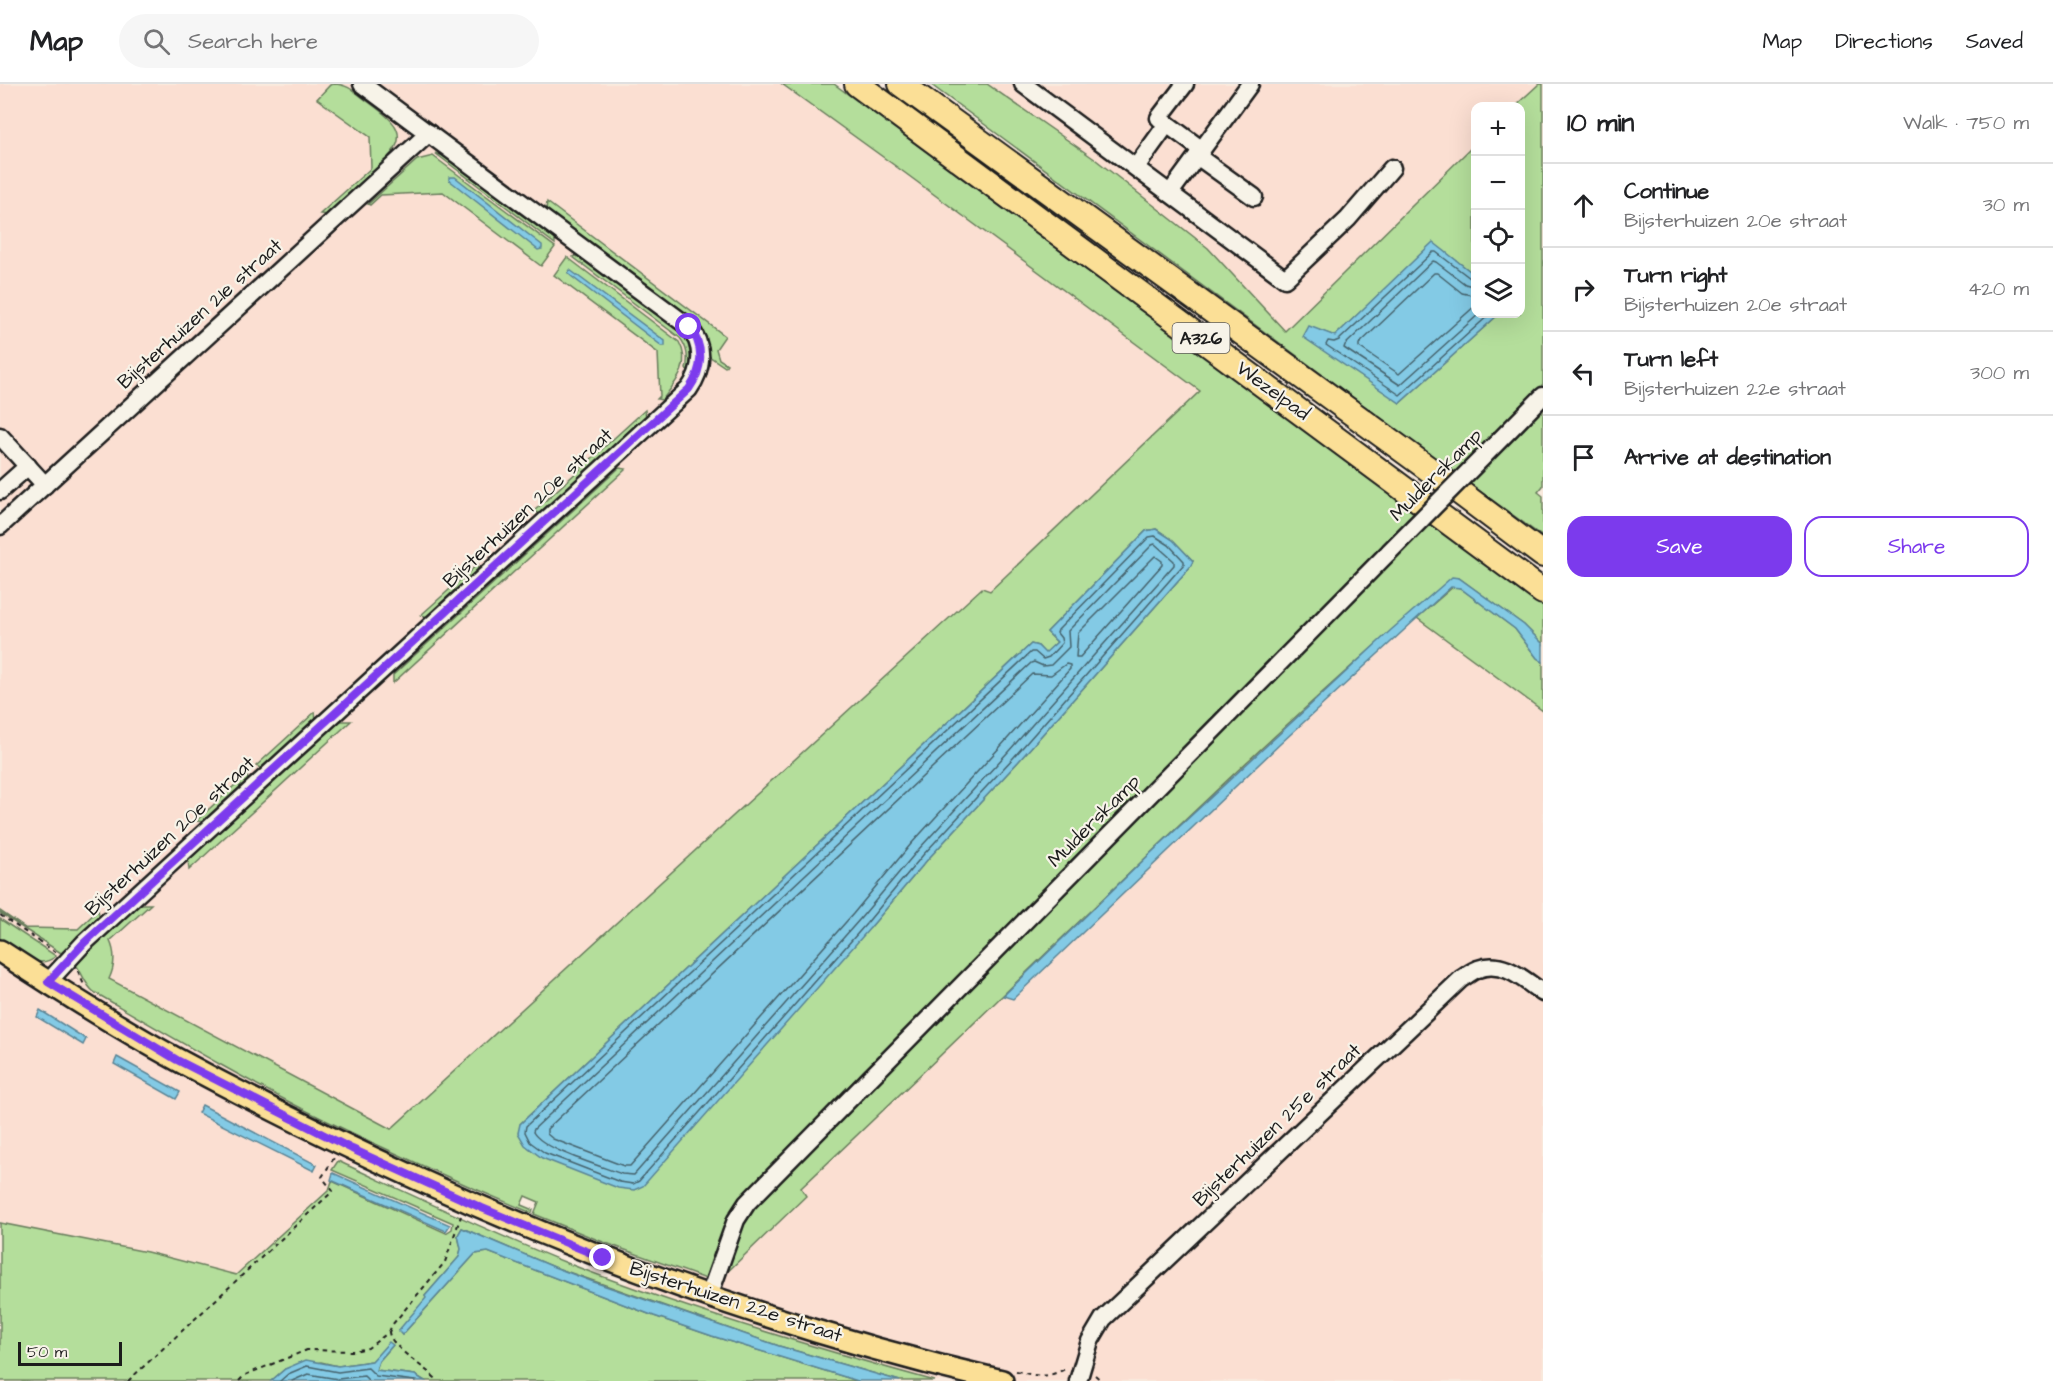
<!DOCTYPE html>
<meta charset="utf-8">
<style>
:root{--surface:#fff;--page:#f6f6f6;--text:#202124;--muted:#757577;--line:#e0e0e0;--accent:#7c3aed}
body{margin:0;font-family:"Architects Daughter",sans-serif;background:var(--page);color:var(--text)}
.controls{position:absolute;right:18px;top:18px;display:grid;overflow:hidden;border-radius:12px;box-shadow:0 6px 24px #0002}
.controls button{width:54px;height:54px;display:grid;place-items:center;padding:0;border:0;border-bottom:2px solid var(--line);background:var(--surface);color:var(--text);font:30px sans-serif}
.scale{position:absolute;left:18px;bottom:15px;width:104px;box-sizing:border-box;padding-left:6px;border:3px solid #1c1c1c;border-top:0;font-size:16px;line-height:21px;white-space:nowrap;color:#1c1c1c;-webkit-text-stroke:4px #f7f3e8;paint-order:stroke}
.stop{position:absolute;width:18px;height:18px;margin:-14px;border:4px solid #7c3aed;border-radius:50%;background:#fff}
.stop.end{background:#7c3aed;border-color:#fff;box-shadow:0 2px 6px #0008}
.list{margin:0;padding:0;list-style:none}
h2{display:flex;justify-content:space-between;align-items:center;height:78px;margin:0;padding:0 24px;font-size:26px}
h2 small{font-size:20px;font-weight:400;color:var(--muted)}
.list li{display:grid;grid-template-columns:39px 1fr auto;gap:18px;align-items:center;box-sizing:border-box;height:84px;padding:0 24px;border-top:2px solid var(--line)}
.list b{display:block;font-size:22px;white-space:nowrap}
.list p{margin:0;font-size:20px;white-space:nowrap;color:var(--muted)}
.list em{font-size:20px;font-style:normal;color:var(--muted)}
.actions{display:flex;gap:12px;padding:18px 24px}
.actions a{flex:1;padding:14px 0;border:2px solid var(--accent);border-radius:18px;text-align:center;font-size:21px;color:var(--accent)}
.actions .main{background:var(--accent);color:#fff}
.icon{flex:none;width:33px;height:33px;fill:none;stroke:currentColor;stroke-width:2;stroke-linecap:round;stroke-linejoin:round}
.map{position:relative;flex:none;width:1543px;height:1297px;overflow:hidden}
header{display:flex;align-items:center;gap:36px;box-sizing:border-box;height:84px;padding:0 30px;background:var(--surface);border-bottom:2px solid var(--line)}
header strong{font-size:28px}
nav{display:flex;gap:33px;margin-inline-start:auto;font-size:21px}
.search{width:420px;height:54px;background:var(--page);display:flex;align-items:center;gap:15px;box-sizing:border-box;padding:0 21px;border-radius:33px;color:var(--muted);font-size:22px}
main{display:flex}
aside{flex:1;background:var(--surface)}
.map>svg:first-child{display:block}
.built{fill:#fbdfd2;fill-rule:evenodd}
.green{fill:#b4de9b;stroke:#687d5c;stroke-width:1.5;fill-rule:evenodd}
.water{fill:#83cae5;stroke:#5a8495;stroke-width:1.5}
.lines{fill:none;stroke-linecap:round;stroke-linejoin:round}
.shore{stroke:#45626c;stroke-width:1.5}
.minor-casing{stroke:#1c1c1c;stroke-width:21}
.major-casing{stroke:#1c1c1c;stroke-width:26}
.highway-casing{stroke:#1c1c1c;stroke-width:28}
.path{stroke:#1c1c1c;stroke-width:2;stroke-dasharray:4.5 4.5;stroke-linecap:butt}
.minor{stroke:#f7f3e8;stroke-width:16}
.major{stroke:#fbdf96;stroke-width:21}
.highway{stroke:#fbdf96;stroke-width:24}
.minor-bridge-casing{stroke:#1c1c1c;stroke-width:21;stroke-linecap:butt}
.minor-bridge{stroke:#f7f3e8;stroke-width:16}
.route{stroke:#7c3aed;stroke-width:8}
.labels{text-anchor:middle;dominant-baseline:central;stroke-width:4.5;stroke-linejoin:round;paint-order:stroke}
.shield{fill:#f7f3e8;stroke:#5e5c59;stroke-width:1.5}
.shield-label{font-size:18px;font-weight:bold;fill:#1c1c1c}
.street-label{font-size:20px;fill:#1c1c1c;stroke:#f7f3e8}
</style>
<header>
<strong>Map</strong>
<div class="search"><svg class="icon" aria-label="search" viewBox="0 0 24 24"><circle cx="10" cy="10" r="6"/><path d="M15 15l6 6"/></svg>Search here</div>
<nav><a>Map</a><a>Directions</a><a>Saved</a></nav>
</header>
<main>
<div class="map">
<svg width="1543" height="1297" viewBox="0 0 1543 1297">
<rect width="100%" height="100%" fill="#f9eade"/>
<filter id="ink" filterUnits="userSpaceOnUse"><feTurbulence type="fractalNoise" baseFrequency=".0167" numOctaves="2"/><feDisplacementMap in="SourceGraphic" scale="12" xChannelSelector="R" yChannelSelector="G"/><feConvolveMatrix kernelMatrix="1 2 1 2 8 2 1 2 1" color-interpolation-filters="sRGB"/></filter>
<g filter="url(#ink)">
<g class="built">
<path d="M0 0H800L1200 307 990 508 981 505 391 1045 230 1199 0 1152Z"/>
<path d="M962 0H1543V273L1446 370ZM1476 22H1520V230H1476Z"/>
<path d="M1366 438 1543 573V1297H173L601 1225Z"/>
</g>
<g class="green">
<path d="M334 0C348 0 356 9 367 17 386 31 413 47 389 72L391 75 328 131 320 130 371 84 370 53 317 15 330 1Z"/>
<path d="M782 0H834L1415 428 1215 631 990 866 927 924 863 987 744 1117 709 1196 603 1158 534 1130 539 1118 525 1112 521 1121 533 1126 532 1129C462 1100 393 1069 325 1036 246 997 170 952 94 908 85 901 83 890 76 881L80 875 140 820H151L110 857C116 870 115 882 109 895L391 1045 982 504 990 507 1200 307 905 89ZM1156 445 1173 456 1193 477 1190 483 1018 678 928 775 870 844 520 1040 1031 560 1038 562 1045 570 1057 558 1047 548 1146 447Z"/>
<path d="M930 0H987L1096 76 1208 164 1285 247 1475 60V191L1433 159 1335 252 1309 243 1400 319 1499 230H1520V22H1515L1539 0H1543V300L1455 389Z"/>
<path d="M435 69 447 73 555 153V160Z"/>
<path d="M433 72 555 163 541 182 443 108 381 111 370 121 368 120 417 76Z"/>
<path d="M547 118 725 252 716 265 719 275 727 280 725 283 709 272 707 260 701 247 546 126Z"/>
<path d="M580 171 680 248C691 259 691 271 689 286L686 285C689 273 687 263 680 254L573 173Z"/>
<path d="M567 173 679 258C692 281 676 298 662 316L657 315 660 312 658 269 554 191Z"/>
<path d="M1543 321V402L1538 408 1543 412V453L1466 397Z"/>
<path d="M645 326 646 334 542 429 533 428Z"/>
<path d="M619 384 626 385 393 599V591Z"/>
<path d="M1430 436 1436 445 1543 521V560L1524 541 1459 494H1452C1226 687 1018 901 801 1104L806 1112 719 1196 739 1137Z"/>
<path d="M478 480V488L429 533 421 531Z"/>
<path d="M1454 502 1460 504 1515 545 1537 574 1543 578V627L1417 534Z"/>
<path d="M315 628 316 635 263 685 256 682Z"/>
<path d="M339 637H351L189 786 188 775Z"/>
<path d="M247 690 248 697 205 738 196 737Z"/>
<path d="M98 826 100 835 61 869 0 829V827L25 844 78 845Z"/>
<path d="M0 835 56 872C38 888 16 868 0 858Z"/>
<path d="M338 1077C414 1112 489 1148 567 1179 687 1226 811 1263 935 1297H900L779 1262 554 1183 462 1144 458 1151 461 1165 459 1173 425 1212 427 1214 399 1247 402 1251 475 1170 488 1168 654 1232 712 1252 858 1297H425L415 1291 376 1286 379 1277 393 1261 372 1277 338 1282 321 1278 285 1285 271 1297H0V1139L147 1168 236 1191 329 1106 332 1097 446 1149 452 1145 453 1139 332 1086Z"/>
</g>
<g class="water">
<path d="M449 93H455L542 161V165L538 166 449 96Z"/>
<path d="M1433 158 1475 191 1476 230H1499L1400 319 1303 253 1309 242 1335 252Z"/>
<path d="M570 186 665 257V262H662L571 192 568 189Z"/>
<path d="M1156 445 1173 456 1193 477 1190 483 1018 678 928 775 870 844 643 1102 634 1106 618 1104 542 1074 525 1061 518 1049 520 1040 1031 560 1038 562 1045 569 1057 558 1047 548 1146 447Z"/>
<path d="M1452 493 1459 494 1524 541 1543 560V578L1537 574 1515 545 1460 504 1451 503 1280 660 1013 915 1003 912 1153 767 1391 546Z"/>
<path d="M40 926 86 955 83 961 37 933Z"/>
<path d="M117 973 180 1008 176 1015 114 980Z"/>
<path d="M202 1021 317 1081 314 1087 198 1029Z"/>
<path d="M333 1089 450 1141 446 1147 331 1096Z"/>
<path d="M462 1144 554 1183 591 1197 779 1262 900 1297H858L712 1252 654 1232 488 1168 475 1170 402 1251 398 1247 426 1214 425 1212 459 1173 461 1165 458 1151Z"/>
<path d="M389 1258 393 1261 379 1277 376 1286 415 1291 425 1297H271L285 1285 306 1276 338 1282 372 1277Z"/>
</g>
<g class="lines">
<g class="shore">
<path d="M1476 195 1470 194 1436 168H1433L1339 256 1334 258 1328 257 1326 261 1400 311 1490 230"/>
<path d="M1476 203 1465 200 1436 178 1433 177 1345 261 1344 264 1400 301 1479 230"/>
<path d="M1476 212 1462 209 1437 189H1434L1359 260V263L1399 290 1476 221"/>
<path d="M1155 452 1169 461 1184 477V480L1014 673 923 771 866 840 639 1097 633 1100 620 1098 545 1069 530 1058 525 1048 526 1042 1031 568H1035L1043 575 1049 573 1062 559 1061 554 1057 549 1058 546 1149 453Z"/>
<path d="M1155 460 1174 477V481L1008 668 918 766 860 835 634 1091 622 1090C601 1082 543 1066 533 1048L534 1045 1031 579 1034 578 1043 582 1051 581 1069 563 1068 547 1152 461Z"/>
<path d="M1155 472 1162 477V481L1080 573H1076L1078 549Z"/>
<path d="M1066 580 1070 581V585L1001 662 911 760 853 830 630 1082H624L553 1055 547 1050V1045L1032 590 1051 591Z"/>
<path d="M280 1297 288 1290 307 1282 338 1288 368 1284 376 1292 415 1297"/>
<path d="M292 1297 308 1290 338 1295 364 1292 369 1297"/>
</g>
<defs>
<g id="minor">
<path d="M1023 0 1285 195 1348 135 1392 84"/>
<path d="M1185 0 1159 34 1202 66"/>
<path d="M1197 72 1254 113"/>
<path d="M1136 83 1167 40"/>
<path d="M1170 109 1250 0"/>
<path d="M0 352 45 401"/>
<path d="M1483 373 1543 312"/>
<path d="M0 407 28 382"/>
<path d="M0 442 429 49"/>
<path d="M48 898 84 859 689 305C703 285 705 262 689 243L362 0"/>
<path d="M709 1212 736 1136 747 1119 1389 468"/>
<path d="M1078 1297 1090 1257 1103 1235 1461 895C1466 892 1472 887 1478 885 1503 875 1524 896 1543 909"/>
</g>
<path id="major" d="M0 867C58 905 117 943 178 976 257 1019 339 1059 420 1096 607 1181 802 1251 1002 1297"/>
<g id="highway">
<path d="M857 0 1543 508"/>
<path d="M901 0 1426 383 1543 471"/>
</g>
</defs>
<use href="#minor" class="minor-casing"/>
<use href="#major" class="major-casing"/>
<use href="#highway" class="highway-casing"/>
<g class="path">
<path d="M0 831 55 868"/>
<path d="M78 887 84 901"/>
<path d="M389 1248 392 1241 445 1178 461 1132"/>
<path d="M1016 1287C1037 1292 1045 1295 1065 1285"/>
<path d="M1095 1291 1102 1297"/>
<path d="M128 1297 333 1107 322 1093 334 1074"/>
<path d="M239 1297 245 1291 307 1266 354 1267 368 1264 389 1248C390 1263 427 1284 438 1297"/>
</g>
<use href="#minor" class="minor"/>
<use href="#major" class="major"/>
<use href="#highway" class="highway"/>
<defs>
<path id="minor-bridge" d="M1389 468 1483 373"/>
</defs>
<use href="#minor-bridge" class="minor-bridge-casing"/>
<use href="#minor-bridge" class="minor-bridge"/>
</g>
</g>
<g class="lines" filter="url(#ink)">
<path class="route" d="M603 1174 482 1124 352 1065 177 976 48 898 84 859 689 305C703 285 705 262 689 243"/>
</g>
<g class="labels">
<rect class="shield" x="1172.5" y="239" width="57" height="30" rx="4.5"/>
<g class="shield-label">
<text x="1201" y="254">A326</text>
</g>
<g class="street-label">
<text transform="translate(200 230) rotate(-42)">Bijsterhuizen 21e straat</text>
<text transform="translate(1273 307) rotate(36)">Wezelpad</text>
<text transform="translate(1436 391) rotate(-45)">Mulderskamp</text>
<text transform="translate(528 424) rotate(-43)">Bijsterhuizen 20e straat</text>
<text transform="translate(1094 737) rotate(-45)">Mulderskamp</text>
<text transform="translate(170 752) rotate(-43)">Bijsterhuizen 20e straat</text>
<text transform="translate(1277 1041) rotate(-44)">Bijsterhuizen 25e straat</text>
<text transform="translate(736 1218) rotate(18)">Bijsterhuizen 22e straat</text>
</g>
</g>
</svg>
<div class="controls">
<button>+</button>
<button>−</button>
<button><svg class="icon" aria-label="locate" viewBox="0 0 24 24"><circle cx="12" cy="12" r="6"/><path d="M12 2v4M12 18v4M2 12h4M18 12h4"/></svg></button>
<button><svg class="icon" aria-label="layers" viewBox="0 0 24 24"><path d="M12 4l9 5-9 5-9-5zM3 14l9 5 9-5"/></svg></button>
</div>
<div class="scale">50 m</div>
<div class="stop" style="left:689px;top:243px"></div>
<div class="stop end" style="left:603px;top:1174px"></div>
</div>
<aside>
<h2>10 min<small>Walk · 750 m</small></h2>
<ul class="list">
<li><svg class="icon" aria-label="ahead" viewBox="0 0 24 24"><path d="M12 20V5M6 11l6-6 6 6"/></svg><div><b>Continue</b><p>Bijsterhuizen 20e straat</p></div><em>30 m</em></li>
<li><svg class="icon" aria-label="right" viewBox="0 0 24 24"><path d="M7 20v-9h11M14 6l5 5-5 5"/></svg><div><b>Turn right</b><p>Bijsterhuizen 20e straat</p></div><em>420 m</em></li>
<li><svg class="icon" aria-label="left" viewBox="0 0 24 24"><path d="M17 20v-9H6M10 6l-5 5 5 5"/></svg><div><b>Turn left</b><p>Bijsterhuizen 22e straat</p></div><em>300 m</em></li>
<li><svg class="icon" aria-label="arrive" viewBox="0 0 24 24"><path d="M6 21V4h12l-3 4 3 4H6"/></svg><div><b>Arrive at destination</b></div></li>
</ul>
<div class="actions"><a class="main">Save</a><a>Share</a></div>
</aside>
</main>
